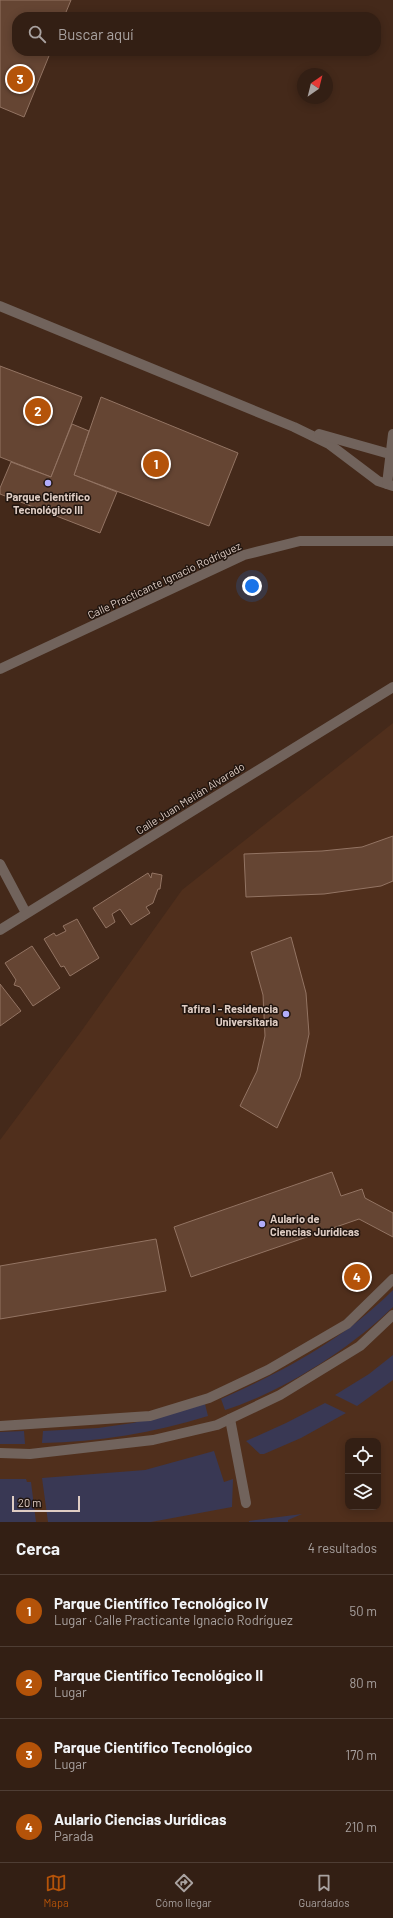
<!DOCTYPE html>
<html lang="es">
<meta charset="utf-8">
<style>
:root{--surface:#331f14;--page:#3e2c22;--text:#f1f3f6;--muted:#a9a2a0;--line:#4e3d34;--accent:#b45309}
body{margin:0;font-family:Barlow,sans-serif;background:var(--page);color:var(--text)}
.controls{position:absolute;right:12px;bottom:12px;display:grid;overflow:hidden;border-radius:8px;box-shadow:0 2px 10px #0003}
.controls button{width:36px;height:36px;display:grid;place-items:center;padding:0;border:0;border-bottom:1px solid var(--line);background:var(--surface);color:var(--text);font:20px sans-serif}
.compass{position:absolute;left:297px;top:68px;width:36px;height:36px;border-radius:50%;background:var(--surface);box-shadow:0 2px 10px #0003;rotate:35deg}
.scale{position:absolute;left:12px;bottom:10px;width:68px;box-sizing:border-box;padding-left:4px;border:2px solid #dfcdc4;border-top:0;font-size:11px;line-height:14px;white-space:nowrap;color:#dfcdc4;-webkit-text-stroke:3px #21150f;paint-order:stroke}
.you{position:absolute;left:252px;top:586px;width:14px;height:14px;margin:-10px;border:3px solid #fff;border-radius:50%;background:#1a73e8;box-shadow:0 0 0 6px #1a73e833}
.badge{display:grid;place-items:center;width:26px;height:26px;border-radius:50%;background:var(--accent);color:#fff;font-size:13px;font-weight:700}
.pin{position:absolute;translate:-50% -50%;border:2px solid #fff;box-shadow:0 1px 4px #0006}
.list{margin:0;padding:0;list-style:none}
h2{display:flex;justify-content:space-between;align-items:center;height:52px;margin:0;padding:0 16px;font-size:17px}
h2 small{font-size:13px;font-weight:400;color:var(--muted)}
.list li{display:grid;grid-template-columns:26px 1fr auto;gap:12px;align-items:center;box-sizing:border-box;height:72px;padding:0 16px;border-top:1px solid var(--line)}
.list b{display:block;font-size:15px;white-space:nowrap}
.list p{margin:0;font-size:13px;white-space:nowrap;color:var(--muted)}
.list em{font-size:13px;font-style:normal;color:var(--muted)}
.icon{flex:none;width:22px;height:22px;fill:none;stroke:currentColor;stroke-width:2;stroke-linecap:round;stroke-linejoin:round}
.map{position:relative;flex:none;width:393px;height:1522px;overflow:hidden}
.search{position:absolute;background:var(--surface);box-shadow:0 2px 10px #0003;left:12px;right:12px;top:12px;height:44px;display:flex;align-items:center;gap:10px;box-sizing:border-box;padding:0 14px;border-radius:16px;color:var(--muted);font-size:15px}
.sheet{height:340px;background:var(--surface)}
nav{display:flex;justify-content:space-around;align-items:center;box-sizing:border-box;height:56px;border-top:1px solid var(--line);background:var(--surface);font-size:11px;color:var(--muted)}
nav a{display:grid;justify-items:center;gap:2px}
nav .on{color:var(--accent)}
.map>svg:first-child{display:block}
.built{fill:#502f1c;fill-rule:evenodd}
.green{fill:#393854}
.building{fill:#654533;stroke:#937463}
.lines{fill:none;stroke-linecap:round;stroke-linejoin:round}
.minor{stroke:#71635c;stroke-width:10}
.poi-dot{fill:#b1adfa;stroke:#21150f;stroke-width:1.5}
.labels{text-anchor:middle;dominant-baseline:central;stroke-width:3;stroke-linejoin:round;paint-order:stroke}
.poi-label{font-size:11px;font-weight:bold;fill:#dfcdc4;stroke:#21150f}
.street-label{font-size:11px;fill:#dfcdc4;stroke:#21150f}
</style>
<div class="map">
<svg width="393" height="1522" viewBox="0 0 393 1522">
<rect width="100%" height="100%" fill="#44291a"/>
<path class="built" d="M393 723V1522H0V1140L80 1033 182 890ZM348 1441H378V1507H348Z"/>
<g class="green">
<path d="M393 1290V1307C350 1349 282 1392 225 1410L221 1399C284 1371 344 1339 393 1290Z"/>
<path d="M393 1355V1380L357 1406 335 1395 369 1374Z"/>
<path d="M325 1403 346 1413 301 1438 264 1454H260L246 1441 286 1423Z"/>
<path d="M205 1404 208 1416C153 1433 99 1442 42 1443L43 1431 98 1428 133 1423Z"/>
<path d="M24 1431 25 1444H0V1432Z"/>
<path d="M214 1451 224 1482 233 1479 232 1507 151 1522H48L42 1478 145 1470Z"/>
<path d="M0 1479H26L27 1482H31L36 1522H0Z"/>
<path d="M302 1514 288 1520V1522H249V1521Z"/>
</g>
<g class="building">
<path d="M0 0H71L64 17H17V51H51L24 117 0 107Z"/>
<path d="M0 366 82 397 51 477 0 457Z"/>
<path d="M101 397 238 453 209 526 74 475Z"/>
<path d="M72 424 89 431 74 475 117 492 100 533 0 494V488L11 462 51 477Z"/>
<path d="M393 836V881L381 886 324 894 246 897 244 854 322 851 362 847Z"/>
<path d="M148 873 151 878 152 873 162 875 160 889H158L153 903 146 907 150 913 131 925 120 909 112 914 115 922 106 928 93 908Z"/>
<path d="M77 919 99 958 70 976 64 966 61 967 44 939 54 933 56 936 66 931 63 926Z"/>
<path d="M291 937 306 993 309 1034 300 1077 277 1128 240 1106 257 1071 265 1036 263 995 251 952Z"/>
<path d="M32 946 60 988 33 1006 20 987 14 985 16 980 5 963Z"/>
<path d="M0 984 21 1011 0 1026Z"/>
<path d="M332 1172 341 1196 362 1189 365 1198 393 1213V1237L359 1219 191 1277 174 1227Z"/>
<path d="M156 1239 166 1291 0 1319V1266Z"/>
</g>
<g class="lines">
<g class="minor">
<path d="M0 306 294 427 329 444 378 481 393 486"/>
<path d="M319 434 393 455"/>
<path d="M387 484 393 434"/>
<path d="M0 669 244 555 300 541H393"/>
<path d="M0 864 26 913"/>
<path d="M0 930 393 687"/>
<path d="M230 1419 246 1503"/>
<path d="M0 1426 150 1416 209 1398 268 1370 347 1324 393 1279"/>
<path d="M0 1453 30 1454 153 1440 217 1425 280 1395 360 1346 393 1315"/>
</g>
</g>
<g class="poi-dot">
<circle cx="48" cy="483" r="4"/>
<circle cx="286" cy="1014" r="4"/>
<circle cx="262" cy="1224" r="4"/>
</g>
<g class="labels">
<g class="poi-label">
<text x="48" y="496">Parque Científico<tspan x="48" dy="13">Tecnológico III</tspan></text>
<text x="278" y="1008" text-anchor="end">Tafira I - Residencia<tspan x="278" dy="13">Universitaria</tspan></text>
<text x="270" y="1218" text-anchor="start">Aulario de<tspan x="270" dy="13">Ciencias Jurídicas</tspan></text>
</g>
<g class="street-label">
<text transform="translate(164 580) rotate(-25)">Calle Practicante Ignacio Rodríguez</text>
<text transform="translate(190 798) rotate(-32)">Calle Juan Melián Alvarado</text>
</g>
</g>
</svg>
<div class="controls">
<button><svg class="icon" aria-label="locate" viewBox="0 0 24 24"><circle cx="12" cy="12" r="6"/><path d="M12 2v4M12 18v4M2 12h4M18 12h4"/></svg></button>
<button><svg class="icon" aria-label="layers" viewBox="0 0 24 24"><path d="M12 4l9 5-9 5-9-5zM3 14l9 5 9-5"/></svg></button>
</div>
<svg class="compass" viewBox="-18 -18 36 36"><path d="M0-13l5 13h-10z" fill="#e53935"/><path d="M0 13l5-13h-10z" fill="#a9a2a0"/></svg>
<div class="scale">20 m</div>
<div class="you"></div>
<div class="pin badge" style="left:156px;top:464px">1</div>
<div class="pin badge" style="left:38px;top:411px">2</div>
<div class="pin badge" style="left:20px;top:79px">3</div>
<div class="pin badge" style="left:357px;top:1277px">4</div>
<div class="search"><svg class="icon" aria-label="search" viewBox="0 0 24 24"><circle cx="10" cy="10" r="6"/><path d="M15 15l6 6"/></svg>Buscar aquí</div>
</div>
<section class="sheet">
<h2>Cerca<small>4 resultados</small></h2>
<ul class="list">
<li><span class="badge">1</span><div><b>Parque Científico Tecnológico IV</b><p>Lugar · Calle Practicante Ignacio Rodríguez</p></div><em>50 m</em></li>
<li><span class="badge">2</span><div><b>Parque Científico Tecnológico II</b><p>Lugar</p></div><em>80 m</em></li>
<li><span class="badge">3</span><div><b>Parque Científico Tecnológico</b><p>Lugar</p></div><em>170 m</em></li>
<li><span class="badge">4</span><div><b>Aulario Ciencias Jurídicas</b><p>Parada</p></div><em>210 m</em></li>
</ul>
</section>
<nav>
<a class="on"><svg class="icon" aria-label="map" viewBox="0 0 24 24"><path d="M3 6l6-2 6 2 6-2v14l-6 2-6-2-6 2zM9 4v14M15 6v14"/></svg>Mapa</a>
<a><svg class="icon" aria-label="directions" viewBox="0 0 24 24"><path d="M12 3l9 9-9 9-9-9zM9 14v-3h6M13 9l2 2-2 2"/></svg>Cómo llegar</a>
<a><svg class="icon" aria-label="saved" viewBox="0 0 24 24"><path d="M7 4h10v16l-5-4-5 4z"/></svg>Guardados</a>
</nav>
